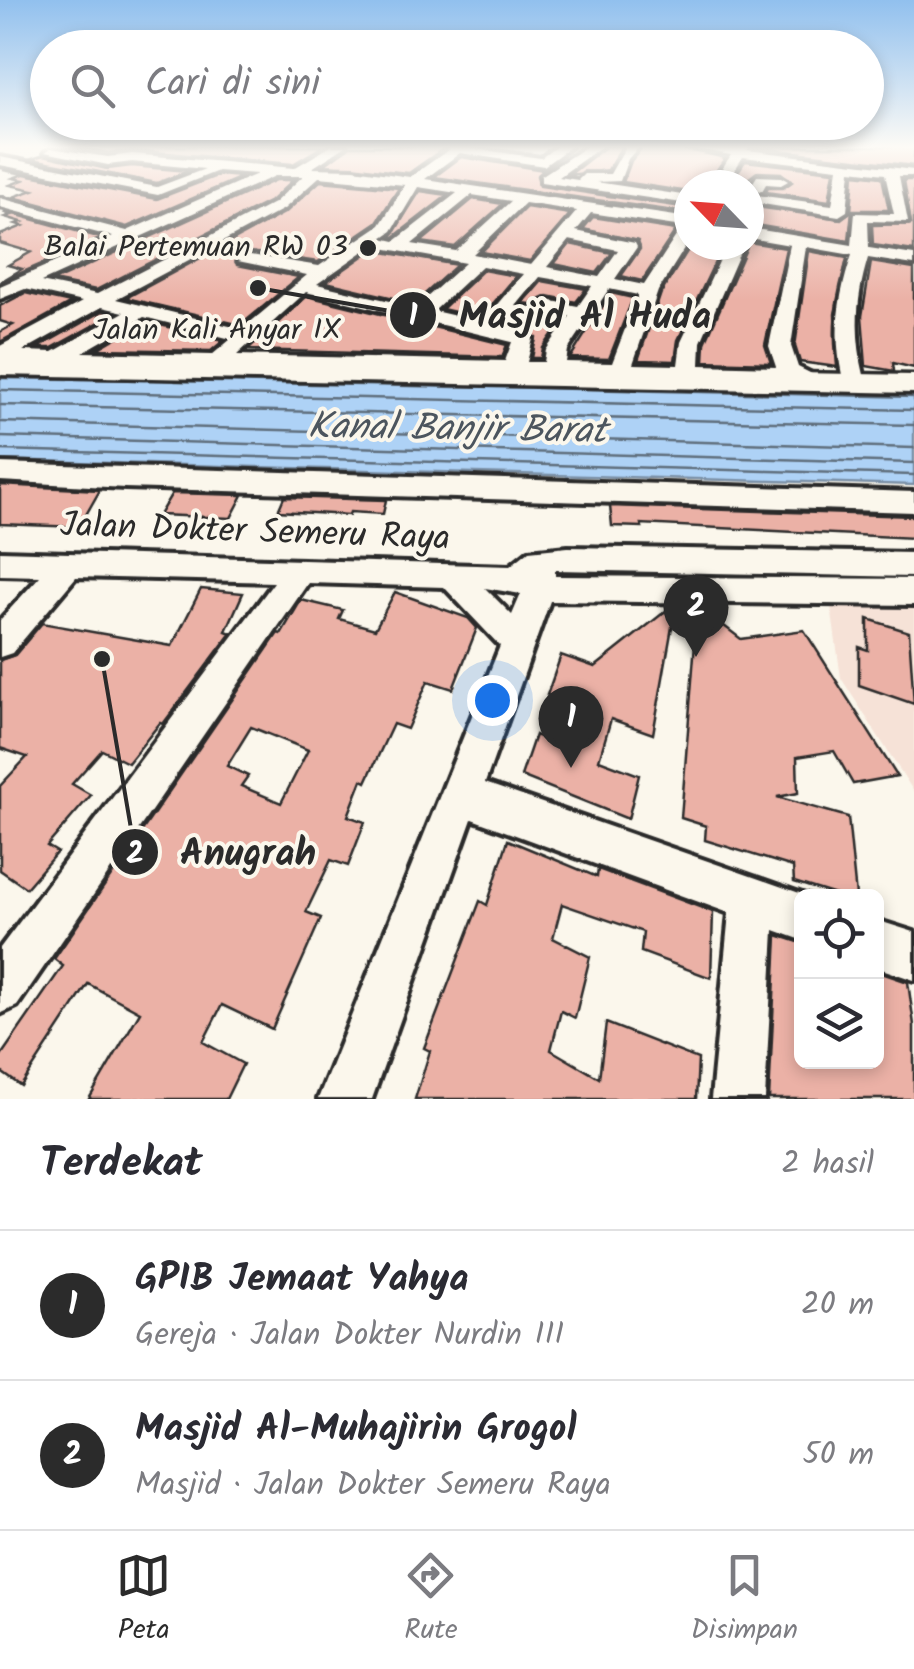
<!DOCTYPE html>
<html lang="id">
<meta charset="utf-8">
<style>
:root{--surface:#fff;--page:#f7f7f7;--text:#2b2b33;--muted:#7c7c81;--line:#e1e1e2;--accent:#2b2b2b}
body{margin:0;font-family:Kalam,sans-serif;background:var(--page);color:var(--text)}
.controls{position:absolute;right:30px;bottom:30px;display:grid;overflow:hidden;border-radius:15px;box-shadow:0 5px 15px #0003}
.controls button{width:90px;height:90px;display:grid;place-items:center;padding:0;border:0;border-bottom:2px solid var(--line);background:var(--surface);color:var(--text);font:50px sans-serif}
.compass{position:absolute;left:674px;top:170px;width:90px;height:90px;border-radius:50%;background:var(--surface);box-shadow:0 5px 15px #0003;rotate:295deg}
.you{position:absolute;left:492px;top:700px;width:35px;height:35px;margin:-25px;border:8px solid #fff;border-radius:50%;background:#1a73e8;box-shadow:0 0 0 15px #1a73e833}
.badge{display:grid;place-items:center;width:65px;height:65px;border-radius:50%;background:var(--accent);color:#fff;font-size:32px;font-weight:700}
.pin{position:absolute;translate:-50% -82px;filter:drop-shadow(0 2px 5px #0008)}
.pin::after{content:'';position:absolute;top:52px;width:35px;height:30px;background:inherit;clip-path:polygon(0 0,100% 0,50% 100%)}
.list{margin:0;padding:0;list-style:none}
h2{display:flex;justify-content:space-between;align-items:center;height:130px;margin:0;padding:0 40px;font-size:42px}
h2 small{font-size:32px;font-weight:400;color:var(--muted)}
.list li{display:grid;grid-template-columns:65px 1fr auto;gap:30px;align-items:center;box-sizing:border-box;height:150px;padding:0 40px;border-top:2px solid var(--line)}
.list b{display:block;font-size:38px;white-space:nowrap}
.list p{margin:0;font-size:32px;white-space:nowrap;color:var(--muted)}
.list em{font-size:32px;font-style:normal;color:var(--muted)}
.icon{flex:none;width:55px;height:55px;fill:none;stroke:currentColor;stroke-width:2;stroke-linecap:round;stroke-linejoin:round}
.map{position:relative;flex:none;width:914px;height:1099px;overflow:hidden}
.search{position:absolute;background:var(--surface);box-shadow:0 5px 15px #0003;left:30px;right:30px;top:30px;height:110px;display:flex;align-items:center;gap:25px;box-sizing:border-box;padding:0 35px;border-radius:55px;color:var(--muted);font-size:38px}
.sheet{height:430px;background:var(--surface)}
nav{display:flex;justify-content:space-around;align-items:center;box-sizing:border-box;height:140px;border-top:2px solid var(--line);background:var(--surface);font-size:28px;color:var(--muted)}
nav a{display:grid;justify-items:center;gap:5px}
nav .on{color:var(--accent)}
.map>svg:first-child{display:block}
.built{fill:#f6e2d7}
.water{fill:#aed2f6;stroke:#7a8fa5;stroke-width:2.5}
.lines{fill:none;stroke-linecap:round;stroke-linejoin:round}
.shore{stroke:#5f6e7c;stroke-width:2.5}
.building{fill:#ebb1a6;stroke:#2b2b2b;stroke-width:2.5;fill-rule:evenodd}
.minor-casing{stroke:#2b2b2b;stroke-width:8}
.major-casing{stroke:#2b2b2b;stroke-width:7}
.minor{fill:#fbf7ec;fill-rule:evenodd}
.major{fill:#fbf7ec;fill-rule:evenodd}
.poi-dot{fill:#2b2b2b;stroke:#fbf7ec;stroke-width:4}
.labels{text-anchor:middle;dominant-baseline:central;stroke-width:8;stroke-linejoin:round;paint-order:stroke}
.far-poi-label{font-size:30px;fill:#2b2b2b;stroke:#fbf7ec;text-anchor:end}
.far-street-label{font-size:30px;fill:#2b2b2b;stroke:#fbf7ec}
.street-label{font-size:35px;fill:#2b2b2b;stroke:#fbf7ec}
.water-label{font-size:38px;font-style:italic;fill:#4c555e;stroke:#fbf7ec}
.leader{fill:none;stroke:#2b2b2b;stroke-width:4}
.callout-dot{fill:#2b2b2b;stroke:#fbf7ec;stroke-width:4}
.mark-label{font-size:30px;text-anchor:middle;font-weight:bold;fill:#fff}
.callout-label{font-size:38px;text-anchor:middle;font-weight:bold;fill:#2b2b2b;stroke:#fbf7ec;stroke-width:8;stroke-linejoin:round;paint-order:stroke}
</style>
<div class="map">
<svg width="914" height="1099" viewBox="0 0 914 1099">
<rect width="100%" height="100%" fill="#fbf7ec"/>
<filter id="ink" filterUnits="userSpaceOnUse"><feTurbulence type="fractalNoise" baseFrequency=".01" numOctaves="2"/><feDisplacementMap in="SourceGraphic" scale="20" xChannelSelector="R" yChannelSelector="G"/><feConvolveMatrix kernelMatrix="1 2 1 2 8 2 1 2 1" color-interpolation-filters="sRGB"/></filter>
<g filter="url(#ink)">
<path class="built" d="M828 585 914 599V792L841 678Z"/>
<path class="water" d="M0 368 914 388V485L0 460Z"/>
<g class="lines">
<g class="shore">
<path d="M0 378 145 380"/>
<path d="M175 381 457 387"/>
<path d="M537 388 914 397"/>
<path d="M0 390 914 410"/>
<path d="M0 405 914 425"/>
<path d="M0 422 914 448"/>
<path d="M0 437 914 463"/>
<path d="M0 450 914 475"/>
</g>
</g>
<g class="building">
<path d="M70 146H323L293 164 132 150 108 153Z"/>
<path d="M350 146H447L409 173 324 165Z"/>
<path d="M606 146H622L608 170 569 175Z"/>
<path d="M643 146H676L725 158 707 185H689V192L623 182 631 161Z"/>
<path d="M822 146H914V166L752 147Z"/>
<path d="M44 155 107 169 132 166 188 171 157 183 32 159Z"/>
<path d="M461 157 544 170 537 176 540 186 689 208V213L434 177Z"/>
<path d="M745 161 834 171 829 201 766 192 768 188H783L792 182 781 173 757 172 740 185H729Z"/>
<path d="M3 170 157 199 219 175 242 177 127 227 13 197 33 190 10 185 23 180 13 178 24 174Z"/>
<path d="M854 174 882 177 889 210H852L849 241 749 224V206L841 219 851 211Z"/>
<path d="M276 180H293L272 200 96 290 53 281Z"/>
<path d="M904 180H914V251L873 245 872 225 911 224Z"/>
<path d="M320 181 399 188 377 222 318 262 236 250 237 265 299 277 241 325 126 298 286 212Z"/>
<path d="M420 191 448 195 394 237 391 236Z"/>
<path d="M473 199 503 204 455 247 421 242Z"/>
<path d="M526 207 570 214 530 261 481 252Z"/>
<path d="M5 213 6 212 102 238 0 282 22 269 8 265 31 252 0 243V235L23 226 16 224 22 222 5 217 12 215Z"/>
<path d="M593 217 676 230 642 281 621 276 640 249 638 241 583 229Z"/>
<path d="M749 242 786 248 765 345 771 363 704 361 705 343Z"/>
<path d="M570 244 612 253 597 273 554 264Z"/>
<path d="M691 245H723L678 340 675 361 638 360 661 293Z"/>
<path d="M372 250 457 265 415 303 326 282Z"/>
<path d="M809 251 847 258 835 314 837 367 800 362 795 346Z"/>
<path d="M871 262 914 269V368L893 363 894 371 866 366 862 316Z"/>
<path d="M483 270 516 276 481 318 442 309Z"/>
<path d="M542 281 586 289 576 302 548 296 531 304 523 303Z"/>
<path d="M25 293 71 303 0 342V332L13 325 0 321V306Z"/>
<path d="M611 293 633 298 609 359 570 358Z"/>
<path d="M307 296 507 345 502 357 248 350Z"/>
<path d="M103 311 114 314 52 348H37Z"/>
<path d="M552 317 563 319 543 348 541 358H532L536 337 506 324 510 320 535 325Z"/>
<path d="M145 321 223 341 211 351 97 349Z"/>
<path d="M0 485 100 490 79 527 0 524Z"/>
<path d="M172 493 243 495 231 518 159 515Z"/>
<path d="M284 497 386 500 383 514 350 512 349 515 278 511Z"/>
<path d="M610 506 914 516V538L641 524 642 527 612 526Z"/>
<path d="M201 589 243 593 226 631 231 633 163 724 160 723 128 763 102 750 72 784 91 795 47 846 57 852 26 888 0 870V786L27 757 0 748V660L15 655 42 623 172 646Z"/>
<path d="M395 592 468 618 477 628 453 689 428 681 407 729 393 724 366 782 362 780 348 816 365 822 348 866 331 860 306 912 321 918 272 1029 222 1005 203 1042 243 1064 226 1099H89L140 1012 88 984 21 1086 0 1071V1057L63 966 54 959 278 633 281 634 301 600 343 610 339 619 375 629ZM251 727 308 750 281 803 241 786 248 776 227 766Z"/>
<path d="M672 606H698L741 639 804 630 897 776 853 784 834 751 797 757 798 793 777 797 848 817 856 896H839L794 882 793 867 705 840 706 826 681 818 696 630 672 627 653 734 611 719 599 760 639 775 628 819 521 776 535 735 553 743 566 702 547 695 561 655 595 667Z"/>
<path d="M868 619 909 632 914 704 859 685V647L868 650Z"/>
<path d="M508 840 597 877 598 869 713 912 711 978 641 952 643 932 562 904 553 938 590 957 575 1018 561 1011 551 1050 599 1078 606 1023 698 1059 696 1099H415L430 1051 424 1048 480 901 487 905Z"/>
<path d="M777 935 802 943V1062H876V971L908 982 914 1025V1099H769Z"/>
</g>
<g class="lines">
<defs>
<g id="minor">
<path d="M331 146H346L312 168 354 169 410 177 454 146 541 158 557 146H571L544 166 460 153 425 179 689 218V241L658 291 633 364 678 365 681 342 727 245H743L701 342 700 365 776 367 769 346 790 245 749 238V228L852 245 855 213 894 214 885 174 851 170 847 211 839 216 749 202V194L832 205 838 168 743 157 725 185H711L731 155 680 146H749L747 150 914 170V176H899L908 222 868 221 869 248 914 255V265L868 258C856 298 854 334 864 375L853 382 842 375C833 333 838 296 852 255L806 247 791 346 798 367 812 374 801 381 0 363V346L82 302 25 289 0 299V286L113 237 0 207V198L127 231 257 174 218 171 158 195 0 165V157L157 187 205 169 132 162 108 165 45 152 51 148 108 157 132 154 294 168ZM275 176H303L274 203 97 294 41 282ZM319 177 405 185 380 225 319 266 238 253V261L307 275 242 329 116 299 284 209ZM418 187 457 193 395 241 382 238 392 231ZM472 195 511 201 456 251 412 244ZM525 203 577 211 531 265 473 254ZM591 213 682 227 644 285 615 279 637 247 635 243 576 231ZM569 240 618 250 599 277 547 267ZM371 246 465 263 416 307 317 284ZM482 266 523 274 482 322 434 311ZM540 277 592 286 578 306 547 300 532 308 516 306ZM609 289 638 295 612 363 566 362 568 350ZM306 292 512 342 505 361 237 355ZM102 307 124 312 53 352 23 351ZM551 313 570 316 546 350 544 362H527L533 339 530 335 500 326 508 316 536 321ZM144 317 231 339 212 355 83 352Z"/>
<path d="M587 146H602L559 177 578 180 584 174H610L626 146H639L628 159 620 181 596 182 689 196V204L541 182V176Z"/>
<path d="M757 176 781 177 788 181 781 185 766 184 762 191 749 192V185H744L752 184Z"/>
<path d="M0 463 914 492V512L125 488 0 481Z"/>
<path d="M568 547 914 553V577L555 570V576L914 579V605L550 601 485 783 808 896H802V940L774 930 765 1099H711L729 913 472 819 372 1099H318L500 646 444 587 308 583 17 1006 0 1014V948L274 582 76 577 12 653 0 657V620L40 576 0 575V551L510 566 529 551ZM485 588 521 594 512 615Z"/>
<path d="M876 920 914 932V980L876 967Z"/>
</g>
<path id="major" d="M0 359 914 375V393L0 375Z"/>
</defs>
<use href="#minor" class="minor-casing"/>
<use href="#major" class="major-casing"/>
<use href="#minor" class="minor"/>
<use href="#major" class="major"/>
</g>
</g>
<linearGradient id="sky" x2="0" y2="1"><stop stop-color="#91c0ee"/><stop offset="0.49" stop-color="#fdfbf6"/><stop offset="1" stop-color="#fdfbf6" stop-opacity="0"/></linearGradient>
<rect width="914" height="300" fill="url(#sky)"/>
<circle class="poi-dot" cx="368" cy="248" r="10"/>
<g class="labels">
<g class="far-poi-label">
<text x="348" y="248">Balai Pertemuan RW 03</text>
</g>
<g class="far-street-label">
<text x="217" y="331">Jalan Kali Anyar IX</text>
</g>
<g class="street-label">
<text transform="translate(255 533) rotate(2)">Jalan Dokter Semeru Raya</text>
</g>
<g class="water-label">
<text transform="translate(457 430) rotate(1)">Kanal Banjir Barat</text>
</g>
</g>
<path class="leader" d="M258 288L413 315M102 659L135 852"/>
<g class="callout-dot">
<circle cx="258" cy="288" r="10"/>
<circle cx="102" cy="659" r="10"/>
<circle cx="413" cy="315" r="25"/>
<circle cx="135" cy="852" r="25"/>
</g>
<g class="mark-label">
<text x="413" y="325">1</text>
<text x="135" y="863">2</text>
</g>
<g class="callout-label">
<text x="585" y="328">Masjid Al Huda</text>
<text x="248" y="865">Anugrah</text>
</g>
</svg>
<div class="controls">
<button><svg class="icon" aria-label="locate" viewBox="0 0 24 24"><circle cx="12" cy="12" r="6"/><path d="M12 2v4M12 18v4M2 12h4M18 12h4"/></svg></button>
<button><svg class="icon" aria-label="layers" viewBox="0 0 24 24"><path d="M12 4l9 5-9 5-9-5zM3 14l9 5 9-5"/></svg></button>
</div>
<svg class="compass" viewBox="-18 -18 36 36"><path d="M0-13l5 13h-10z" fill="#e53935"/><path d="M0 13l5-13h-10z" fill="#7c7c81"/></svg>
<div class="you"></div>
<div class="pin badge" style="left:571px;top:768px">1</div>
<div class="pin badge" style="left:696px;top:657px">2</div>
<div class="search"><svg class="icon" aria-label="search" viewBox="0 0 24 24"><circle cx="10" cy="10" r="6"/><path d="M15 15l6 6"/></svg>Cari di sini</div>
</div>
<section class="sheet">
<h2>Terdekat<small>2 hasil</small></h2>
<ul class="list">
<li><span class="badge">1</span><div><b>GPIB Jemaat Yahya</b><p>Gereja · Jalan Dokter Nurdin III</p></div><em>20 m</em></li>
<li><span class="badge">2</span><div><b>Masjid Al-Muhajirin Grogol</b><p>Masjid · Jalan Dokter Semeru Raya</p></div><em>50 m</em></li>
</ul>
</section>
<nav>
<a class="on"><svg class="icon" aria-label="map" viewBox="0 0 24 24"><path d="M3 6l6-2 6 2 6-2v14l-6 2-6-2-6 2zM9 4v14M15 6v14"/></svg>Peta</a>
<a><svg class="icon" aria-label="directions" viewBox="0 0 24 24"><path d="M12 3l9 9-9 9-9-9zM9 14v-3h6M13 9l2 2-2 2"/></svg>Rute</a>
<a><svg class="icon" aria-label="saved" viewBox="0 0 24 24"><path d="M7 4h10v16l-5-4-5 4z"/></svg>Disimpan</a>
</nav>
